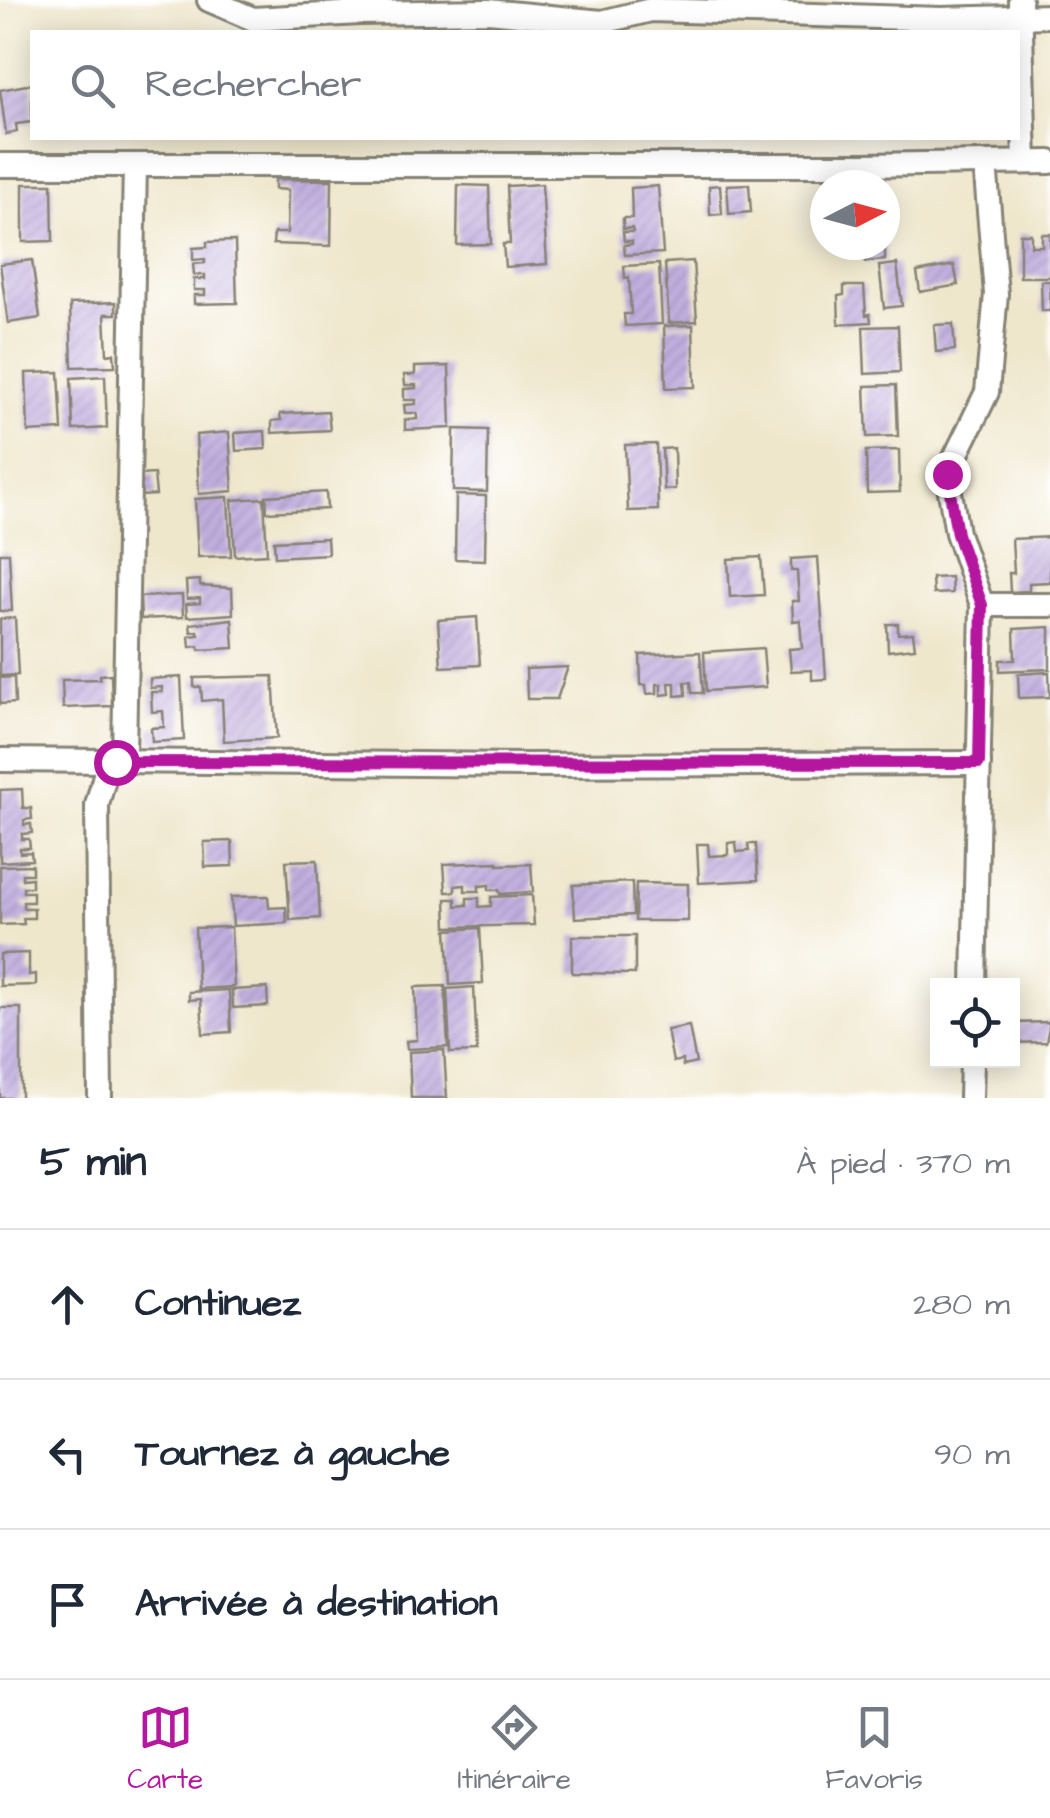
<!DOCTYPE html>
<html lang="fr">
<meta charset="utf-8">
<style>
:root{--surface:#fff;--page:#f6f6f7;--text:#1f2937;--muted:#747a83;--line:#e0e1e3;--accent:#b5179e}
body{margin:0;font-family:"Architects Daughter",sans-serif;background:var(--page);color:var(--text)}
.controls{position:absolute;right:30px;bottom:30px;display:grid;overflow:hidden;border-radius:0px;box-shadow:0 5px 25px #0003}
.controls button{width:90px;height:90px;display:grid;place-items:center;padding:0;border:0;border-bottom:2px solid var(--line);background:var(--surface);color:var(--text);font:50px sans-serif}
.compass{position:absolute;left:810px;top:170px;width:90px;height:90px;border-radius:50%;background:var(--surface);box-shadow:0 5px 25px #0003;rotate:84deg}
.stop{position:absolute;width:30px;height:30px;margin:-22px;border:8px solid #b5179e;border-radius:50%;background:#fff}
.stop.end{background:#b5179e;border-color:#fff;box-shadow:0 2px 10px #0008}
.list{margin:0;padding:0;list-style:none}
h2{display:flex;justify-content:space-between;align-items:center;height:130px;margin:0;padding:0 40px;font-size:42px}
h2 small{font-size:32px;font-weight:400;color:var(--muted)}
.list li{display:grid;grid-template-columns:65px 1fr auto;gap:30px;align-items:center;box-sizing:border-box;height:150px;padding:0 40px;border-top:2px solid var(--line)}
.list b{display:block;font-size:38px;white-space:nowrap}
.list em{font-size:32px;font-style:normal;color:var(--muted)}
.icon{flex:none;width:55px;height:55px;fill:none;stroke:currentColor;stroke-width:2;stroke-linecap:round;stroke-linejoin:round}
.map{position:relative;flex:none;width:1050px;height:1098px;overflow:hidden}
.search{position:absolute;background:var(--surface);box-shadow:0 5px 25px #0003;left:30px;right:30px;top:30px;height:110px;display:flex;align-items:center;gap:25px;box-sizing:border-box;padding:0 35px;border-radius:0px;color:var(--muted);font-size:38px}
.sheet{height:580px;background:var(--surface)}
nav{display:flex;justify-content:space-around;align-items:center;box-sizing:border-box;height:140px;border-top:2px solid var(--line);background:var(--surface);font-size:28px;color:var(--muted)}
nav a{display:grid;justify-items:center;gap:5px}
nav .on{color:var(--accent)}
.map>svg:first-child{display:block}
.building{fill:url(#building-hatch)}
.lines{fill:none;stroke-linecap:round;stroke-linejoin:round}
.minor-casing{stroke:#868274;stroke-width:28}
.minor{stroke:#fff;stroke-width:22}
.route{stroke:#b5179e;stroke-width:12}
</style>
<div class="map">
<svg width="1050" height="1098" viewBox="0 0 1050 1098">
<defs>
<pattern id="building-hatch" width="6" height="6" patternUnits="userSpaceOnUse" patternTransform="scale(2.5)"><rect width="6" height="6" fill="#c1aedf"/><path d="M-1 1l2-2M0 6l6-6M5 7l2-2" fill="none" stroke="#a595bf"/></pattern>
</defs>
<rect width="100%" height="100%" fill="#fff"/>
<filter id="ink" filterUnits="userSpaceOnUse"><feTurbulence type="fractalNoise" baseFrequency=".01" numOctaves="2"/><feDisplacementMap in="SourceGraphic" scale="20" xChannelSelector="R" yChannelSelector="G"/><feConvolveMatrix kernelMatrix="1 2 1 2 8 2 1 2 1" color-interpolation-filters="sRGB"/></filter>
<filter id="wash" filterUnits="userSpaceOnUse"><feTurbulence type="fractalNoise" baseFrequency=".0048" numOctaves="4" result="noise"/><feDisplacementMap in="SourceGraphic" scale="40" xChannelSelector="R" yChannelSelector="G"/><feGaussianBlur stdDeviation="2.25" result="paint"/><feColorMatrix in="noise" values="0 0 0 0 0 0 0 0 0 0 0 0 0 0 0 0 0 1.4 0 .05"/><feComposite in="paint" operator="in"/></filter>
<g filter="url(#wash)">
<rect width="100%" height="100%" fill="#efe7cc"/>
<g id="blocks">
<g class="building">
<path d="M32 84V122L16 124 17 132 6 134 0 90Z"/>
<path d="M275 179 332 180 331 246 273 244 274 233H287L288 190 275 189Z"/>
<path d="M23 184H52L53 241 23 242Z"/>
<path d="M542 184 547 264 505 267 503 244H510L507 186Z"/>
<path d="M749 184 751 212 729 214 727 185Z"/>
<path d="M458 185 489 186 491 244 457 245Z"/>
<path d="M720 185 722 214 710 215 709 186Z"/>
<path d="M658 186 663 253 625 255 624 245 632 244V241H624L623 232H633L632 228 623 229V218H632L631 188Z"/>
<path d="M1020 234H1031V246H1042V234H1050V277H1020Z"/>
<path d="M235 241 237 303 194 304V295H205V290H194V279H205V275H194L193 264 205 263V259L193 260V248L207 247V242Z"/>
<path d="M864 245H885V260L865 262Z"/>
<path d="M32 260 40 318 8 323 0 264Z"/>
<path d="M693 261 697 321 669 323 665 263Z"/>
<path d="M659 264 662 324 625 326 624 314H631L629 277 625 278 624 266Z"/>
<path d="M897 264 902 306 884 308 879 266Z"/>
<path d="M954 265 958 285 920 292 917 272Z"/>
<path d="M1041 281H1050V311H1042Z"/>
<path d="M844 286H864L866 315 870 314 871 322 839 324 838 296 844 295Z"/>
<path d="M116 302V314H105L107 354 114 353 115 366 72 367 70 304Z"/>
<path d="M953 324 955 350 936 352 934 325Z"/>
<path d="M693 325 695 387 666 388 664 326Z"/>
<path d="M898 326 900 372 865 374 863 327Z"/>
<path d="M449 366 451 428 405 430V420L417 419V413H405L404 405 416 404V400H404V389L416 388V385H405L404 375H415V367Z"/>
<path d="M59 372 62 430 28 432 26 373Z"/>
<path d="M105 376 107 428 73 430 71 378Z"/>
<path d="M896 385 898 436 867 437 865 386Z"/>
<path d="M328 411 330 430 272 433V421L281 420 280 414Z"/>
<path d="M454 429 488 430 487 492 453 491Z"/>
<path d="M265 431 266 449 236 451 235 433Z"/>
<path d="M229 432 233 491 199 494 196 435Z"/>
<path d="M656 444 658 510 628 511 625 445Z"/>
<path d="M674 448 675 489 664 490 662 449Z"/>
<path d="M899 450 900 492 867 493 866 451Z"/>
<path d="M154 474 156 495 139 496 138 475Z"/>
<path d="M326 492 327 509 267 512 266 496Z"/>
<path d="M456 495 486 496 485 560 455 559Z"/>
<path d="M228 497 231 556 198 557 195 499Z"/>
<path d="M264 498 267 554 235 556 232 500Z"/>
<path d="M1050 537V582L1029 583V591L1010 592 1009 573H1014L1012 539Z"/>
<path d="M327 538 328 554 275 557 274 541Z"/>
<path d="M0 553H9L12 611H0Z"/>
<path d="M761 557 764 595 730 597 728 559Z"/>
<path d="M818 557 826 679 812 680V670L791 671 789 649 802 648 800 620 793 621 792 601H799L797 571H791V559Z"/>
<path d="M951 577 952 593 933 594 932 578Z"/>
<path d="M200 580V586L232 588 233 614 187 617 186 604 200 603V598L187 599 186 581Z"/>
<path d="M182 595 183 617 141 619 140 597Z"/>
<path d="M477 617 480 665 441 667 438 620Z"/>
<path d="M15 618 18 675 0 676V619Z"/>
<path d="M232 619 234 648 200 650 199 646 190 647 189 636 199 635 198 631 191 632 190 624Z"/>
<path d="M887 624H898V634L913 633 915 648 888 651Z"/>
<path d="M1050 627V669L1000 671V660H1015L1014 629Z"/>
<path d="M763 648 766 687 706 691 704 652Z"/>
<path d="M700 652 703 693H692L691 682H685L686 695 675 696V683H669L670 694 661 695V684H657V693L647 694 646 685H641L640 655Z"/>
<path d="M568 667 557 699H527L526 669Z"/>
<path d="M1049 672 1050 697 1019 698 1018 674Z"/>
<path d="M111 674 112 706 63 708 62 680 100 679V675Z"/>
<path d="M273 676 277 738 224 741 222 699 202 701 201 687H194V678Z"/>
<path d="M14 677 15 703 0 704V678Z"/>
<path d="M181 677 184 740 152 742 151 728 164 727 163 711 152 712 151 692H162V687L150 688V679Z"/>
<path d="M22 789 23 808H31L32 819 24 820V825L31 824 32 833 22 834V839H29L30 848H20V853L31 852 32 860 0 862V790Z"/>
<path d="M232 841 233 866 205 867 204 842Z"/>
<path d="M736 842 737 852 749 851 748 844H756L758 880 699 883 697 844H708L709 856 728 855V843Z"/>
<path d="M317 860 320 918 290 920 286 861Z"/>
<path d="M498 862V865L531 864 533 892 500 894 499 890H489V885L479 886V891H465V885L455 886V892H446L444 864Z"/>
<path d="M32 865V874H22V879L32 878V887H23V892H33V902H23V908H34V918H23L24 924 0 925V866Z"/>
<path d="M632 882 633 915 575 918 573 885Z"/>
<path d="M636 883 688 884V921H635Z"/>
<path d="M532 895 534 925 447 927 446 899H456V906L467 905V898H479V907L491 906V897Z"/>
<path d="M268 896 269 908 286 907 287 923 233 926 231 897Z"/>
<path d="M231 927 234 987 198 989 195 928Z"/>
<path d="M480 928 483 983 450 985 447 930Z"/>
<path d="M572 936H635V974L572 973Z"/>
<path d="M29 953V975L36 974V985L0 986V954Z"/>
<path d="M445 986 448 1047 407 1049 406 1041 417 1040 415 987Z"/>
<path d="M474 987 477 1052 450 1053 447 989Z"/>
<path d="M267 988 268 1006 233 1008 232 990Z"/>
<path d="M229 990 231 1032 203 1034 201 999 189 1000V992Z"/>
<rect x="0" y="1008" width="21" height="90"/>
<path d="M1050 1022 1046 1042 1012 1043V1023Z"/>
<path d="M689 1026 696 1063 683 1066 682 1060 673 1062 667 1030Z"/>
<path d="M444 1050 447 1098H411L409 1052Z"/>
</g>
</g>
</g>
<g filter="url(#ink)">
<use href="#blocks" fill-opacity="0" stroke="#868274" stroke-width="2.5"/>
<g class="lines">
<defs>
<g id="minor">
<path d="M209 0 253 19 360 13 488 11 602 22 651 10 941 19 1050 16"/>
<path d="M1020 0 1025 162"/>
<path d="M0 165H863L1050 162"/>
<path d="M982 605H1050"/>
<path d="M0 760 524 765 979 763"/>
<path d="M974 986 982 605 957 533 947 474 987 392 996 294 985 163"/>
<path d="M100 1098 97 805 105 775 124 754 135 165"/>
<path d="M971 1098 972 1060"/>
</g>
</defs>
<use href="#minor" class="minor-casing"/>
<use href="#minor" class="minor"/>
</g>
</g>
<g class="lines" filter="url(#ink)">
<path class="route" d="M116 762 979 763 982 605 957 534 947 474"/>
</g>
</svg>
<div class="controls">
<button><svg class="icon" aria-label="locate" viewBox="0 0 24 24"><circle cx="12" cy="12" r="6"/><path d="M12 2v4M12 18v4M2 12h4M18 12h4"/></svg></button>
</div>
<svg class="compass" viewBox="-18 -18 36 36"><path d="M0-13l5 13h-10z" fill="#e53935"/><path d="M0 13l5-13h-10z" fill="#747a83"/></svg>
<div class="stop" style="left:116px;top:762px"></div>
<div class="stop end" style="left:947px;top:474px"></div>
<div class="search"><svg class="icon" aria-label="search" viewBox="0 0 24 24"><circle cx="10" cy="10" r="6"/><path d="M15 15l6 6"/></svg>Rechercher</div>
</div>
<section class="sheet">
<h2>5 min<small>À pied · 370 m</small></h2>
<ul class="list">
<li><svg class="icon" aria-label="ahead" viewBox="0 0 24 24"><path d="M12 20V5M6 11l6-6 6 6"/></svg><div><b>Continuez</b></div><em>280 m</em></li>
<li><svg class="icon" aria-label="left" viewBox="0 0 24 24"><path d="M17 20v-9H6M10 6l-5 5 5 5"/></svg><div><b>Tournez à gauche</b></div><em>90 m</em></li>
<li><svg class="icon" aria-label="arrive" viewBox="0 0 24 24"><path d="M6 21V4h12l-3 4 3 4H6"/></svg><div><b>Arrivée à destination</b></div></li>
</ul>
</section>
<nav>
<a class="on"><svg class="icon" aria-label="map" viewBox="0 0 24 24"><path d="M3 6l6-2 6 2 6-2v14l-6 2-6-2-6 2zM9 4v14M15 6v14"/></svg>Carte</a>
<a><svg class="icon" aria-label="directions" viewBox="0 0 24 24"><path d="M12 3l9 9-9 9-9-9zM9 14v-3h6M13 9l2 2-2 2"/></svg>Itinéraire</a>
<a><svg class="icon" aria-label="saved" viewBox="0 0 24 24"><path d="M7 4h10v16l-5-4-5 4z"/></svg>Favoris</a>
</nav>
